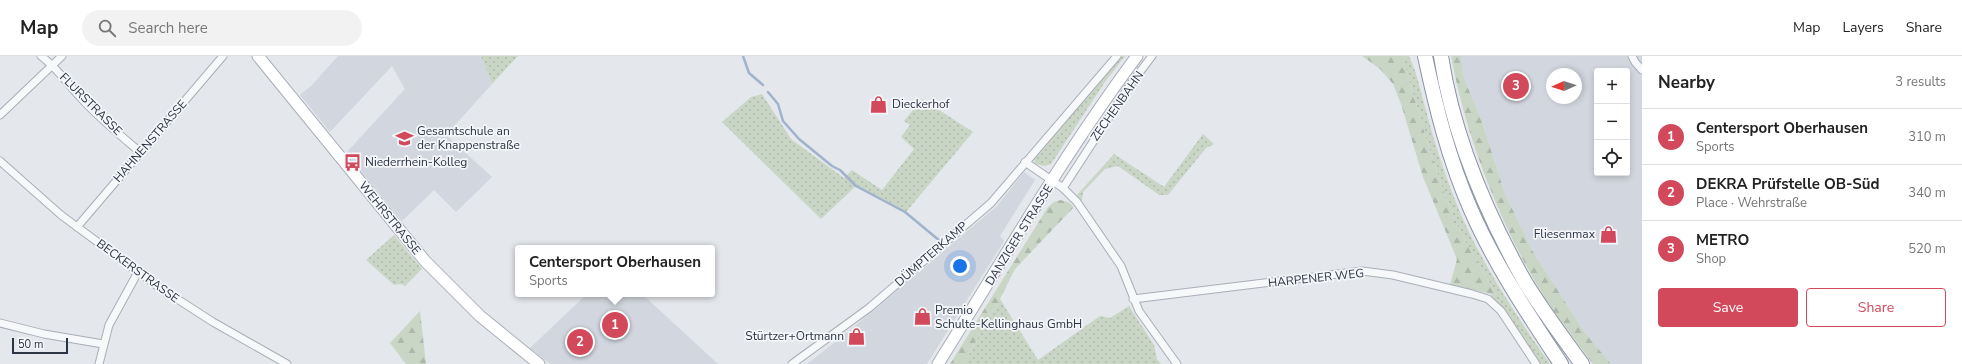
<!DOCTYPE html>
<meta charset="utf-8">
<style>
:root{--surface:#fff;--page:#f2f2f2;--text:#222;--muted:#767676;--line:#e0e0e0;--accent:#d1495b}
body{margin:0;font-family:"Nunito Sans",sans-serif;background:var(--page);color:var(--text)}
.controls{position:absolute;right:12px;top:12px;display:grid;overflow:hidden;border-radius:4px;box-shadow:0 2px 6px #0003}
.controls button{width:36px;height:36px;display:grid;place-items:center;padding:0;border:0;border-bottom:1px solid var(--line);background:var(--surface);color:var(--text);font:20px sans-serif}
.compass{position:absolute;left:1546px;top:12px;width:36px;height:36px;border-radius:50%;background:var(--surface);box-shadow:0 2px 6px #0003;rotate:267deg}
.scale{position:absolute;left:12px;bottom:10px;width:56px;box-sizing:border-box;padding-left:4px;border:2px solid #2b3445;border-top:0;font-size:11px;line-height:14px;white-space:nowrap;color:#2b3445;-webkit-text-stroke:3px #f4f6f9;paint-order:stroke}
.you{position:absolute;left:960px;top:210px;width:14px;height:14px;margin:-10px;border:3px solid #fff;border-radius:50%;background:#1a73e8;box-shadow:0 0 0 6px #1a73e833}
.badge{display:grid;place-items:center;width:26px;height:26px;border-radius:50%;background:var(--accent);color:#fff;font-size:13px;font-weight:700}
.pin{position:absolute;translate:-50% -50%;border:2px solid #fff;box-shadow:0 1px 4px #0006}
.popup{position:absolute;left:515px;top:189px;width:200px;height:52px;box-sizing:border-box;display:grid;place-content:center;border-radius:4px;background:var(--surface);filter:drop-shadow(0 1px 3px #0005);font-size:13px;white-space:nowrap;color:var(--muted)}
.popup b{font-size:15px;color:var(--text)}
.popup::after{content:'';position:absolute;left:50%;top:100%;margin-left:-8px;border:8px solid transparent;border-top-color:var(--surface)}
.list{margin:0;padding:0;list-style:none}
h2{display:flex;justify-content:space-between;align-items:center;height:52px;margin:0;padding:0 16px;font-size:17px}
h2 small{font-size:13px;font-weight:400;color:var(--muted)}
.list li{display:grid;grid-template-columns:26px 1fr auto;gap:12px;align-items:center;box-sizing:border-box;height:56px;padding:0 16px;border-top:1px solid var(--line)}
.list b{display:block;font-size:15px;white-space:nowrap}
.list p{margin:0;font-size:13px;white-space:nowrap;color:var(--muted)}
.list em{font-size:13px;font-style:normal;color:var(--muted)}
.actions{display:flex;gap:8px;padding:12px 16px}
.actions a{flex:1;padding:9px 0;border:1px solid var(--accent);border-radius:4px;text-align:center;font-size:14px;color:var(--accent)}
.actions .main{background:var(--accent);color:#fff}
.icon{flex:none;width:22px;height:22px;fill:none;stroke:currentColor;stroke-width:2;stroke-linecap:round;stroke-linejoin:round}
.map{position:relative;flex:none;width:1642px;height:308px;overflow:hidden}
header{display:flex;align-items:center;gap:24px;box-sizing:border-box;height:56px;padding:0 20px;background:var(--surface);border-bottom:1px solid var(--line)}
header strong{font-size:19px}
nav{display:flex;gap:22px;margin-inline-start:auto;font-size:14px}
.search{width:280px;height:36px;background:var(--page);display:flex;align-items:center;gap:10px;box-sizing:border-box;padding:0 14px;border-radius:22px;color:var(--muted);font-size:15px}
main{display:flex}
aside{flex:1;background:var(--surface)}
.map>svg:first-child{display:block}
.built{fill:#d2d6de;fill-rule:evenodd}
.grass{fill:url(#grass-dots)}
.forest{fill:url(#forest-firs)}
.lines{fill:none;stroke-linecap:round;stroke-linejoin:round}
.stream{stroke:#9fb4cc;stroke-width:2.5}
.street-casing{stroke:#a9aeb7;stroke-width:9}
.secondary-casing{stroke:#a9aeb7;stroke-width:13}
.highway-casing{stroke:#8b94a3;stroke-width:16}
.street{stroke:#f7f8fa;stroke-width:7}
.secondary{stroke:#fff;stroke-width:11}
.highway{stroke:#fff;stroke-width:14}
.labels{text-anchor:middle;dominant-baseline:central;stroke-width:3.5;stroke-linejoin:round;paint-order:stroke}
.street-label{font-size:12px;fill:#2b3445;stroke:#f4f6f9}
.poi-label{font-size:12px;fill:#2b3445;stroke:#f4f6f9;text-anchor:start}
</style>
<header>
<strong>Map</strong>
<div class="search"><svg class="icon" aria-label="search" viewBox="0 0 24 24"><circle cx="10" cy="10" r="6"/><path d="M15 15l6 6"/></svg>Search here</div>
<nav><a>Map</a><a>Layers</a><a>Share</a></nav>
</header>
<main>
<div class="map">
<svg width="1642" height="308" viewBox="0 0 1642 308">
<defs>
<pattern id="grass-dots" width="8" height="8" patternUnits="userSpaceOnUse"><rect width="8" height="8" fill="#c9d6c5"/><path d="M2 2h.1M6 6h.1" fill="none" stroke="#adb8ab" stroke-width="1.8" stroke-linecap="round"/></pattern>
<pattern id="forest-firs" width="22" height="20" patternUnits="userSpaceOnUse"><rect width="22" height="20" fill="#c9d6c5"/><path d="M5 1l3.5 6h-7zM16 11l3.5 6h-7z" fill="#adb8ab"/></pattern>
</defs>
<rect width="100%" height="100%" fill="#e4e7ec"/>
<g class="built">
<path d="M338 0H481L492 28 446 79 492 121 456 156 434 134 402 165 346 97 405 33 392 10 330 76 300 39 312 29Z"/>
<path d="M1461 0H1642V308H1611L1585 277 1532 194 1505 138 1482 66 1463 20ZM1597 15H1627V117H1597ZM1552 18H1576V42H1552Z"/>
<path d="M1024 116 1035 124 1000 180 1004 185 927 308H807L844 279 997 150Z"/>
<path d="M587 238H642L718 308H550L530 292Z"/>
</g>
<g class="grass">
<path d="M481 0H518L492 28Z"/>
<path d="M1122 0H1125L1105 26 1051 108 1044 110 1035 108 1034 102Z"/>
<path d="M1402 0H1409C1418 19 1421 38 1427 58 1434 85 1443 113 1453 139 1474 196 1515 258 1550 308H1540L1504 254 1490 238 1497 239C1481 213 1465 188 1453 159 1432 108 1418 53 1402 0Z"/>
<path d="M762 38 791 83 844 122 852 114 882 134 914 93 901 81 910 69 904 65 922 43 973 76 906 156 856 130 821 163 722 66 751 41Z"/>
<path d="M1203 78 1214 88 1206 92 1168 139H1159L1118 110 1105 113 1083 136 1082 145 1077 139 1114 98 1164 131Z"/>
<path d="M394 179 422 213 405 230 401 228 394 229 366 204Z"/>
<path d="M1000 243 1038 304 1100 260 1110 262 1129 250 1154 289 1157 303 1161 308H963Z"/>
</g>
<g class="forest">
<path d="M1362 0H1402C1418 53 1432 108 1453 159 1465 188 1481 213 1497 239L1450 229 1457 203 1423 121 1401 48 1393 28 1380 13Z"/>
<path d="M1451 0H1461L1463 20 1482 66 1505 138 1532 194 1585 277 1611 308H1593C1570 277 1546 247 1528 213 1492 147 1465 74 1451 0Z"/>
<path d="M1060 144 1068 146 1074 151 1015 213 1000 243 963 308H950L1048 151 1054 146Z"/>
<path d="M420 255 426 308H406L390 287Z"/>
</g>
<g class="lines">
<g class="stream">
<path d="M743 0 749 17 763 29"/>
<path d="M768 36 778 48 783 65 799 83 832 110 840 114 856 130 905 156 940 185"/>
</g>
<defs>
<g id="street">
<path d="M41 0C57 12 68 28 81 42 99 62 120 79 140 96"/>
<path d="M1632 0 1635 6 1642 14"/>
<path d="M0 59 62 0"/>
<path d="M0 105 61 159 157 230 213 266 287 308"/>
<path d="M1025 106 1063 132 1077 146 1121 210 1139 255 1177 308"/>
<path d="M1063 132 1130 29 1152 0"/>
<path d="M77 171 223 0"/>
<path d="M1133 243 1362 215 1393 219 1472 238 1488 243 1501 255 1536 308"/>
<path d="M0 267 44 278 103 288"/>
<path d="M99 308 109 269 138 216"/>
<path d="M792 308 869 252 991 147 1117 0"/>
</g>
<g id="secondary">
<path d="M258 0 425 205 480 260 539 308"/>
<path d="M938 308C1003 204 1064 98 1137 0"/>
</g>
<g id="highway">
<path d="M1425 0C1436 52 1449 104 1471 154 1495 209 1528 258 1561 308"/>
<path d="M1441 0C1453 79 1486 157 1525 226 1542 254 1563 282 1582 308"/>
</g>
</defs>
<use href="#street" class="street-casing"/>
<use href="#secondary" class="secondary-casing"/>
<use href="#highway" class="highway-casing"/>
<use href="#street" class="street"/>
<use href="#secondary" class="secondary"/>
<use href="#highway" class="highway"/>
</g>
<defs>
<symbol id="shop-bare" viewBox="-9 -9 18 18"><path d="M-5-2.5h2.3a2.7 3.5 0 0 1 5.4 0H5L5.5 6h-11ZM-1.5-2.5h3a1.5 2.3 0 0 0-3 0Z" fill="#d1495b" stroke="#f4f6f9" stroke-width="2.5" paint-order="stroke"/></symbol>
<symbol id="school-bare" viewBox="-9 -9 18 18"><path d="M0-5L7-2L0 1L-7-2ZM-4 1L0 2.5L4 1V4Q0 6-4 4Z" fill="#d1495b" stroke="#f4f6f9" stroke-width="2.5" paint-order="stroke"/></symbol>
<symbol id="bus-bare" viewBox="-9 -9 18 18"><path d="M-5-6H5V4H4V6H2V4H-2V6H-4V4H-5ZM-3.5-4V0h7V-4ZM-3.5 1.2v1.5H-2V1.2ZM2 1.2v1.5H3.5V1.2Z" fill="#d1495b" stroke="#f4f6f9" stroke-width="2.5" paint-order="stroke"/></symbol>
</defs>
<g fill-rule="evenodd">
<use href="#shop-bare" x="866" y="36" width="25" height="25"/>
<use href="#school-bare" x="392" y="70" width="25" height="25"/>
<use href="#bus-bare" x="340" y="94" width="25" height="25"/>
<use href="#shop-bare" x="1596" y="166" width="25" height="25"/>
<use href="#shop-bare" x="910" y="248" width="25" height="25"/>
<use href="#shop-bare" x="844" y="268" width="25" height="25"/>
</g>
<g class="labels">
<g class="street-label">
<text transform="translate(91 48) rotate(45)">FLURSTRASSE</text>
<text transform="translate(1117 50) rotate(-55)">ZECHENBAHN</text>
<text transform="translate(150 85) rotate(-49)">HAHNENSTRASSE</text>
<text transform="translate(390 162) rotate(51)">WEHRSTRASSE</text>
<text transform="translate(1019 179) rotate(-58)">DANZIGER STRASSE</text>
<text transform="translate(931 198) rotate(-41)">DÜMPTERKAMP</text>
<text transform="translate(138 215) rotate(36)">BECKERSTRASSE</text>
<text transform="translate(1316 222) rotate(-6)">HARPENER WEG</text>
</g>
<g class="poi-label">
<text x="892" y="48">Dieckerhof</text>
<text x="417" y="75">Gesamtschule an<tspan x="417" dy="14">der Knappenstraße</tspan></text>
<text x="365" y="106">Niederrhein-Kolleg</text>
<text x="1595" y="178" text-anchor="end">Fliesenmax</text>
<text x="935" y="254">Premio<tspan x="935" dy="14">Schulte-Kellinghaus GmbH</tspan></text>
<text x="844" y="280" text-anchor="end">Stürtzer+Ortmann</text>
</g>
</g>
</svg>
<div class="controls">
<button>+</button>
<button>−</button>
<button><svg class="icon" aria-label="locate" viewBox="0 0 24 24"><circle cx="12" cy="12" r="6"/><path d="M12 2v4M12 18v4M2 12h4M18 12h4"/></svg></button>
</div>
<svg class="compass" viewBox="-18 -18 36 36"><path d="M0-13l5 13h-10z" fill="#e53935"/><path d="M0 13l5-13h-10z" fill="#767676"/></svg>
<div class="scale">50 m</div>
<div class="you"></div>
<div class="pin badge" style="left:615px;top:269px">1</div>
<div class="popup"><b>Centersport Oberhausen</b>Sports</div>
<div class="pin badge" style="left:580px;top:286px">2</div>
<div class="pin badge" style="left:1516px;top:30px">3</div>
</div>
<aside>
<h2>Nearby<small>3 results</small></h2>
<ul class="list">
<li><span class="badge">1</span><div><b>Centersport Oberhausen</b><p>Sports</p></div><em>310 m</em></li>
<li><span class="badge">2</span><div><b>DEKRA Prüfstelle OB-Süd</b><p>Place · Wehrstraße</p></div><em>340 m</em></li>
<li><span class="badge">3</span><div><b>METRO</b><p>Shop</p></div><em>520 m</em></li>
</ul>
<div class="actions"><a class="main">Save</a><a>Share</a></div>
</aside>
</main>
